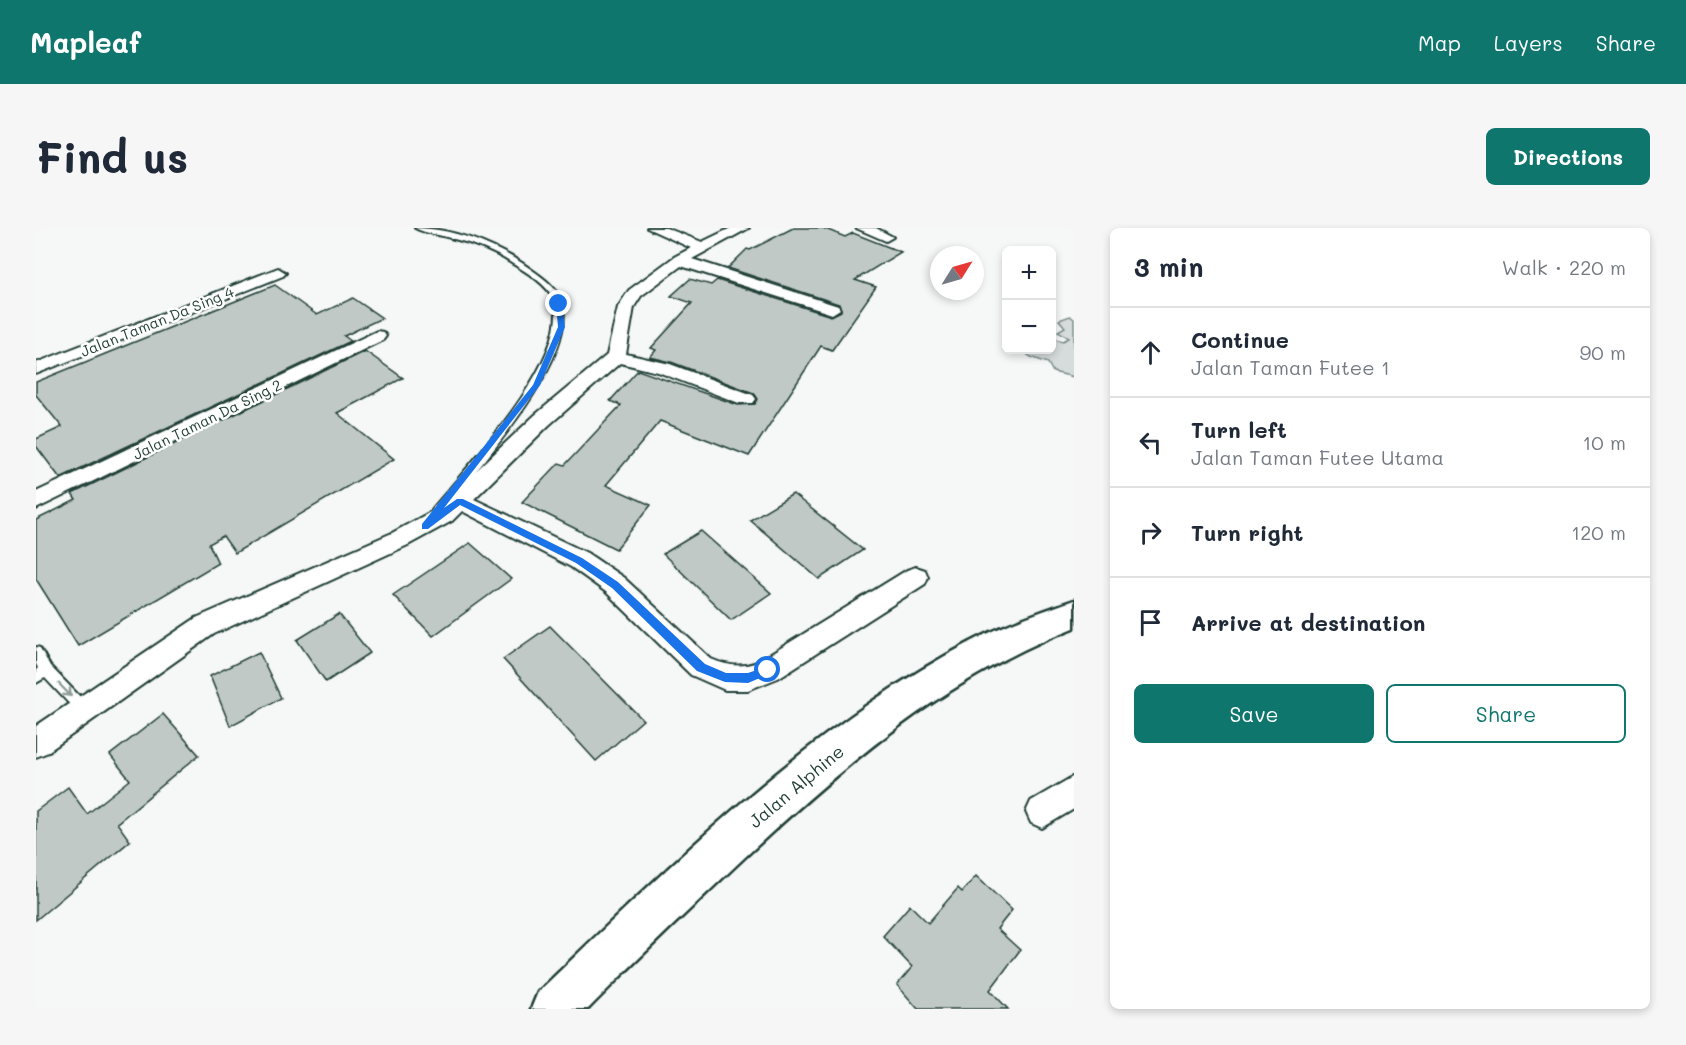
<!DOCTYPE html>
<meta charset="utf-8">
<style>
:root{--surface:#fff;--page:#f6f6f7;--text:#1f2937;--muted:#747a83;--line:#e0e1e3;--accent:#0f766e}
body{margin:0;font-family:Mali,sans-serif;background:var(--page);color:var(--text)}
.controls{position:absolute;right:18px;top:18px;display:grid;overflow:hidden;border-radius:9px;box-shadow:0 3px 9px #0003}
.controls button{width:54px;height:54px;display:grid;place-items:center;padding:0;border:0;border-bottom:2px solid var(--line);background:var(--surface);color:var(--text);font:30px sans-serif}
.compass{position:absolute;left:894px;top:18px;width:54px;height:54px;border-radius:50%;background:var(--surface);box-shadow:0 3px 9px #0003;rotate:53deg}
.stop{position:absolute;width:18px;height:18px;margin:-14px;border:4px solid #1a73e8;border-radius:50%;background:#fff}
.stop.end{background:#1a73e8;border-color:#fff;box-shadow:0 2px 6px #0008}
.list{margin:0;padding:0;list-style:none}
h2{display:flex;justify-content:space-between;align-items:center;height:78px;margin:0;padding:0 24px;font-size:26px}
h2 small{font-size:20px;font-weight:400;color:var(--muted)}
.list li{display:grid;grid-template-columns:39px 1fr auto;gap:18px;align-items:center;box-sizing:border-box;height:90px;padding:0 24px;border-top:2px solid var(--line)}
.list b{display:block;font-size:22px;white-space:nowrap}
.list p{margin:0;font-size:20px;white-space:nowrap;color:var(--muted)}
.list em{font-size:20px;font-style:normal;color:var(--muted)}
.actions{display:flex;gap:12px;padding:18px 24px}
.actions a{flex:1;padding:14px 0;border:2px solid var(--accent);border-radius:9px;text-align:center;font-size:21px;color:var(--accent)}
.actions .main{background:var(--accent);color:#fff}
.icon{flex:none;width:33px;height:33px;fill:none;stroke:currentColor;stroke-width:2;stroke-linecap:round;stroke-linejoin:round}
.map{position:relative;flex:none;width:1038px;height:781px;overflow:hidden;border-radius:9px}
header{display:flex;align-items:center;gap:36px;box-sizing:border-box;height:84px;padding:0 30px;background:var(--accent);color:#fff}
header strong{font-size:28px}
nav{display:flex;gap:33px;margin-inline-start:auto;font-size:21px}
.intro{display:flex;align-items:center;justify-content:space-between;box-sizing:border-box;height:144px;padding:0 36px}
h1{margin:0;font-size:42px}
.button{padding:15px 27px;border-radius:9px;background:var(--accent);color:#fff;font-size:21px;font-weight:700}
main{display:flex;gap:36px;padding:0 36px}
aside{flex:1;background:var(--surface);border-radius:9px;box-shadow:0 3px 9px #0003}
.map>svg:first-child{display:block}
.green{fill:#d6dcdb;stroke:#7a8c88;stroke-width:1.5}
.building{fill:#c0c9c6;stroke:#1f3d34;stroke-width:1.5}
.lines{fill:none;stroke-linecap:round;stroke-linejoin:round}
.lane-casing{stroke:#1f3d34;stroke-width:4}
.street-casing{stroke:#1f3d34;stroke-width:4}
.secondary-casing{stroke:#1f3d34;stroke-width:5}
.lane{fill:#fff;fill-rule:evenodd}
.street{fill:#fff;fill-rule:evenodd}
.secondary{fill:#fff;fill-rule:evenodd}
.oneway{stroke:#8f9e9a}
.route{fill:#1a73e8}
.labels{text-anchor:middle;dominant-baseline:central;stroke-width:5;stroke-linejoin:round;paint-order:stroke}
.far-street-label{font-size:15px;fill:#1f3d34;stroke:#fff}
.street-label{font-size:18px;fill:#1f3d34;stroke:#fff}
</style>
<header>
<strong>Mapleaf</strong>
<nav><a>Map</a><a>Layers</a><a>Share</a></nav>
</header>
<div class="intro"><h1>Find us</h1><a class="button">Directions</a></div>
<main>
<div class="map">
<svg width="1038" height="781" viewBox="0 0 1038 781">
<rect width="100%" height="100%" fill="#f6f7f7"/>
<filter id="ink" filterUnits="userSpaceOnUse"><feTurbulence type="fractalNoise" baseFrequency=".0167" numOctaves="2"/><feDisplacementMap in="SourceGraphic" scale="12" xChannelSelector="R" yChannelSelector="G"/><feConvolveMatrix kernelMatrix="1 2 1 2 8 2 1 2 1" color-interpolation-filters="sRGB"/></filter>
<g filter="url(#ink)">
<path class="green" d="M1034 88 1038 91V149L1017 144 1012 135 995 129 985 122H1016V110L1027 113 1033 110 1022 103 1029 99 1023 92Z"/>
<g class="building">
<path d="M757 0H787L809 9 817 5 865 24 819 52 840 59 796 122 785 118 713 228 624 193 570 257 615 277 580 321 486 274 523 235 529 237 585 177 574 173 602 142 702 177 719 176 722 171 718 165 635 134 614 129 620 122 615 120 656 75 635 68 654 51 675 57 681 52 795 88 805 83 803 76 692 40 711 21 714 22Z"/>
<path d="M239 57 281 87 317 70 346 90 308 108 315 113 24 250 0 218V211L26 199 0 167V154Z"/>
<path d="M329 123 367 150 301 185 358 231 199 325 187 308 173 316 182 335 42 418 0 351V292L40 272 36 266Z"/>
<path d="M757 266 827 322 783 351 714 292Z"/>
<path d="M665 303 735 365 695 392 627 326Z"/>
<path d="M434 315 475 351 397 408 357 367Z"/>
<path d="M303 386 334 425 290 454 261 412Z"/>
<path d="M514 398 607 492 560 533 467 431Z"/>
<path d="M223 424 245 470 194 498 174 448Z"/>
<path d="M127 486 163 527 81 595 94 613 0 692V583L32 559 51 586 94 552 74 527Z"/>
<path d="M940 648 976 682 961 701 984 722 954 762 972 781H882L861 757 876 739 847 708 874 677 892 695 922 660 926 664Z"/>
</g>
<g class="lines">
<defs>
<g id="lane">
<path d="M379 0C415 0 456 16 486 35 500 45 524 59 527 77 538 137 441 240 405 286H397L396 283 397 280C433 237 531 134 519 76 516 59 491 44 477 36 459 24 439 16 418 11 406 7 390 6 379 0Z"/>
<path d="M0 419 4 420 14 438 52 477 54 481 52 485 47 487 42 485 9 450 0 455V442L2 440 0 436Z"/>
</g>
<g id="street">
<path d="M611 0H630L666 14 695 0H713L656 31 802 78 804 81 796 86 790 84 645 38 605 68 598 79 590 126 634 136 717 167 720 171 717 175H703L622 144 584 135 513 197 438 271 551 325 588 350 675 431C691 438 705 440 722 434L871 342 880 339 889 342 892 349 889 356 742 450 712 462H689L655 447 570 364 535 339 426 283 416 293 372 317 178 406 10 525 0 529V498L160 390 356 305 400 281 499 187 571 127 582 79 593 62 638 29 655 20Z"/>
<path d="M820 0H840L857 9 850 13Z"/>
<path d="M242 40 250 45 247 48 0 146V135Z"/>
<path d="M341 103 347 104 350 108 347 112 0 281V264Z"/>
<path d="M1038 548V581L1006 600 995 595 990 584 995 573Z"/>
</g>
<path id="secondary" d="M1038 372V400C910 449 808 537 709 629 656 679 603 729 552 781H495L502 764C630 641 775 497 933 415 966 397 1002 385 1038 372Z"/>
</defs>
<use href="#lane" class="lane-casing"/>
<use href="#street" class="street-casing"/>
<use href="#secondary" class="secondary-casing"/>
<use href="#lane" class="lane"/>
<use href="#street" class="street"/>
<use href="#secondary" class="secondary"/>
</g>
<defs><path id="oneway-shaft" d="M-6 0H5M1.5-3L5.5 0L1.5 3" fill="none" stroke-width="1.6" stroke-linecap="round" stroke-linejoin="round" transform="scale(1.5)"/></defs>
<use class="oneway" href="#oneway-shaft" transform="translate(29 462) rotate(46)"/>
</g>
<path class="route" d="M523 74 526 76 529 99 504 157 408 280 421 271H427L546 330 582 354 669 436 690 445H712L732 438 736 439V445L712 455 689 454 661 443 576 360 540 335 424 277 392 301H386V296L497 157 522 99 520 76Z"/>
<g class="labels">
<g class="far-street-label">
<text transform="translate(121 93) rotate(-22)">Jalan Taman Da Sing 4</text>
<text transform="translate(171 191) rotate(-26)">Jalan Taman Da Sing 2</text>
</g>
<g class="street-label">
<text transform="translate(760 558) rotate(-40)">Jalan Alphine</text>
</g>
</g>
</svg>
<div class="controls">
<button>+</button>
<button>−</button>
</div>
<svg class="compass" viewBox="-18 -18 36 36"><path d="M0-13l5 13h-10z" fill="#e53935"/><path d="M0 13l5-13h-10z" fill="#747a83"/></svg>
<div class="stop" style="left:732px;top:442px"></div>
<div class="stop end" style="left:523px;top:76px"></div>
</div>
<aside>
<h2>3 min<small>Walk · 220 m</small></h2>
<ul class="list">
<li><svg class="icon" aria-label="ahead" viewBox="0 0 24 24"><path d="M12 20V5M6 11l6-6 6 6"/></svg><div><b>Continue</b><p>Jalan Taman Futee 1</p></div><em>90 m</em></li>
<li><svg class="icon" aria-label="left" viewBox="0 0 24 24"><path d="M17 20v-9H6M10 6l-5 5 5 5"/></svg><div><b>Turn left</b><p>Jalan Taman Futee Utama</p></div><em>10 m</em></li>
<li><svg class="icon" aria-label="right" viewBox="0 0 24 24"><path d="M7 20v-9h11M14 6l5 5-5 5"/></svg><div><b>Turn right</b></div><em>120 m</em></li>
<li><svg class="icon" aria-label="arrive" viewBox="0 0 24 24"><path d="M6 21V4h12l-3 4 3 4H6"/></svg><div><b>Arrive at destination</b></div></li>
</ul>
<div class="actions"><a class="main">Save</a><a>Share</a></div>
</aside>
</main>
